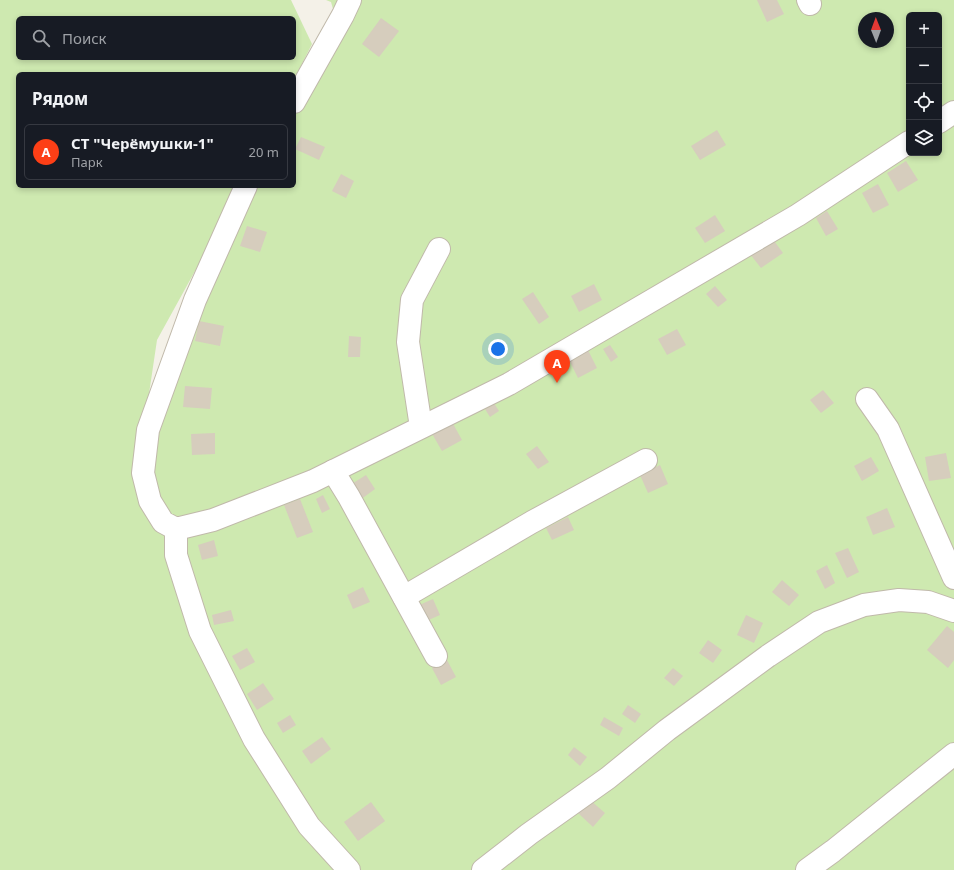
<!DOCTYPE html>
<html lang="ru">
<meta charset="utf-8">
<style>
:root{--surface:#171b24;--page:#242831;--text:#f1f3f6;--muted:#9ea1a6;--line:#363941;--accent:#fd3f16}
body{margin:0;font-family:"Noto Sans",sans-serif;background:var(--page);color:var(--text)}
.controls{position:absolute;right:12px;top:12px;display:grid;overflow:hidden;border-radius:6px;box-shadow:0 2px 6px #0003}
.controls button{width:36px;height:36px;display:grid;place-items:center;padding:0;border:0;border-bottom:1px solid var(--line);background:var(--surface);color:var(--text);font:20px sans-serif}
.compass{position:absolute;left:858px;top:12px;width:36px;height:36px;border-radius:50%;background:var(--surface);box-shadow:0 2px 6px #0003;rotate:359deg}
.you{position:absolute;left:498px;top:349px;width:14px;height:14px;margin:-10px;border:3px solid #fff;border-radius:50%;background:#1a73e8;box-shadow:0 0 0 6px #1a73e833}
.badge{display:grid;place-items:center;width:26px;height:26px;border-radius:50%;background:var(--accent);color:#fff;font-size:13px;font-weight:700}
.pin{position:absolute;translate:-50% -33px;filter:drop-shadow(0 1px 2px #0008)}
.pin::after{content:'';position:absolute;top:21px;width:14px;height:12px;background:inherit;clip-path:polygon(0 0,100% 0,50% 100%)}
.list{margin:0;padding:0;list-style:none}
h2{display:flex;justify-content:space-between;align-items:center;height:52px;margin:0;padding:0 16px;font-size:17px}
h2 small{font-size:13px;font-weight:400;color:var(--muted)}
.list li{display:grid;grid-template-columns:26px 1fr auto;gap:12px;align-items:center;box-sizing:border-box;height:56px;margin:0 8px 8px;padding:0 8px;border:1px solid var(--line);border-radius:6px}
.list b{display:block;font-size:15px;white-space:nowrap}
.list p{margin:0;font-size:13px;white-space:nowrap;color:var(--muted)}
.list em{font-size:13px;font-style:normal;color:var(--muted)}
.icon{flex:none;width:22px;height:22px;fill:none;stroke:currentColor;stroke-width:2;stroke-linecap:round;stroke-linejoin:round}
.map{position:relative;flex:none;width:954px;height:870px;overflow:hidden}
.search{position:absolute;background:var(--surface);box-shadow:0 2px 6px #0003;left:16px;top:16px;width:280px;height:44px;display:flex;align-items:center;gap:10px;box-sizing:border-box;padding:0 14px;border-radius:6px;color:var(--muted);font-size:15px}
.panel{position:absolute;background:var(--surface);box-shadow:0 2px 6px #0003;left:16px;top:72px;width:280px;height:116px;border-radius:6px}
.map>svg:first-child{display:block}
.green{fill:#cee9b0;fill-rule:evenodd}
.building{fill:#d6cdbd}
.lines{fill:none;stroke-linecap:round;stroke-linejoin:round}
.minor-casing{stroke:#c0b9aa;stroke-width:24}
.minor{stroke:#fff;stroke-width:22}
</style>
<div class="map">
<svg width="954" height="870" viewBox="0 0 954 870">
<rect width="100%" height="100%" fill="#f4f1e8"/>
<path class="green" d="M0 0H291L312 44 294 80V74H18V186H294V85L335 16 331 2 326 0H954V870H0ZM909 15H939V153H909ZM18 18H294V58H18ZM864 18H888V42H864ZM206 251 143 434 157 340Z"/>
<g class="building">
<path d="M757 0H777L784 14 767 22Z"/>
<path d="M381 18 399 31 379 57 362 44Z"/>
<path d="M717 130 726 145 700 160 691 146Z"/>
<path d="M301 137 325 147 319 160 295 149Z"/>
<path d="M906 161 918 180 898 192 887 173Z"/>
<path d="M341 174 354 181 346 198 332 191Z"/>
<path d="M878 184 889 205 873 213 862 193Z"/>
<path d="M827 211 838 229 826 236 816 218Z"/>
<path d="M715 215 725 231 705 243 695 228Z"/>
<path d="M247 226 267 232 260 252 240 246Z"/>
<path d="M772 238 783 253 761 268 750 254Z"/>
<path d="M594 284 602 300 579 312 571 296Z"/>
<path d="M715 286 727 300 718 307 706 294Z"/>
<path d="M533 292 549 317 539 324 522 299Z"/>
<path d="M199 321 224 326 220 346 195 341Z"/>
<path d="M677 329 686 345 667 355 658 339Z"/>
<path d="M349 336 361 337 360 357H348Z"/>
<path d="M610 345 618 357 611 362 603 349Z"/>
<path d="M588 350 597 368 578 378 569 360Z"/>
<path d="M185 386 212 388 210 409 183 407Z"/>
<path d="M823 390 834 403 821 413 810 400Z"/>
<path d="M492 400 499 411 490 417 483 406Z"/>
<path d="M451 420 462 440 442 451 431 432Z"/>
<path d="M215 433V454L192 455 191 434Z"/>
<path d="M537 446 549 462 538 469 526 454Z"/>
<path d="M946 453 951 478 929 481 925 457Z"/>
<path d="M871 457 879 471 862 481 854 466Z"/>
<path d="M660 465 668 484 648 493 640 475Z"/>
<path d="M366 475 375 489 360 500 350 485Z"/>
<path d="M323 495 330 509 322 513 316 499Z"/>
<path d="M300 499 313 532 297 538 284 505Z"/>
<path d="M887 508 895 527 873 535 866 517Z"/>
<path d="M568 517 574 530 552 540 546 528Z"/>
<path d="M214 540 218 556 202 560 198 545Z"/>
<path d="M848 548 859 572 847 578 835 553Z"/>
<path d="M827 565 835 583 825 589 816 571Z"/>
<path d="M782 580 799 595 789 606 772 592Z"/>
<path d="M363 587 370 602 353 609 347 595Z"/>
<path d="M433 599 440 615 424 622 417 606Z"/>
<path d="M231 610 234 621 214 625 212 615Z"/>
<path d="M746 615 763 623 754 643 737 635Z"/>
<path d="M947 626 954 632V660L948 668 927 650Z"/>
<path d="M708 640 722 650 713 663 699 653Z"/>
<path d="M247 648 255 662 240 670 232 656Z"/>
<path d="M447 660 456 677 441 685 432 668Z"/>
<path d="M673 668 683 676 674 686 664 678Z"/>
<path d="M263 683 274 699 257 710 247 694Z"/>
<path d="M628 705 641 714 635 723 622 714Z"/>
<path d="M290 715 296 725 283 733 277 723Z"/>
<path d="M604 717 623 728 619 736 600 725Z"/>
<path d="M322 737 331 749 311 764 302 751Z"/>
<path d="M574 747 587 757 580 766 568 755Z"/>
<path d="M590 800 605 813 593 827 578 813Z"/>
<path d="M371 802 385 821 358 841 344 822Z"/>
</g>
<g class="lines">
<defs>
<g id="minor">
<path d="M808 0 810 4"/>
<path d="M294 102 343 15 350 0"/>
<path d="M939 122 954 112"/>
<path d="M246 186 195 300 148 430 143 473 150 501 163 522 176 529 213 520 313 481 509 384 798 215 909 142"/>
<path d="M867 399 888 429 954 578"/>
<path d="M421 427 408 342 412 300 439 249"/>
<path d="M333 471 349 497 436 656"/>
<path d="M176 529V555L200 631 254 739 309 826 349 870"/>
<path d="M404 597 532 522 646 460"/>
<path d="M483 870 529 834 608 778 667 730 768 656 819 622 864 605 899 600 928 602 954 611"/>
<path d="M807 870 833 851 954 754"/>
</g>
</defs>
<use href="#minor" class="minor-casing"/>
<use href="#minor" class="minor"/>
</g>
</svg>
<div class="controls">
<button>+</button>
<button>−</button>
<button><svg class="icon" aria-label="locate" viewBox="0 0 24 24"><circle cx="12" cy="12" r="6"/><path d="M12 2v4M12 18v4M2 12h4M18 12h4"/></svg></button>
<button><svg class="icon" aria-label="layers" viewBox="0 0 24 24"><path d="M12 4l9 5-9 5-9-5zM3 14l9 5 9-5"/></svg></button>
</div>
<svg class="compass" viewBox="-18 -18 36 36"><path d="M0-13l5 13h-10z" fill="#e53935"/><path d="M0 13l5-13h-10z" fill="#9ea1a6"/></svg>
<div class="you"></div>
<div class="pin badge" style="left:557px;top:383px">A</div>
<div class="search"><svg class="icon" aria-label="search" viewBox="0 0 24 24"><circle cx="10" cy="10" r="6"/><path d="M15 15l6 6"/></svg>Поиск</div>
<section class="panel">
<h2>Рядом<small></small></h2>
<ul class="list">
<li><span class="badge">A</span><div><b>СТ &quot;Черёмушки-1&quot;</b><p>Парк</p></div><em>20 m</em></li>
</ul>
</section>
</div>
